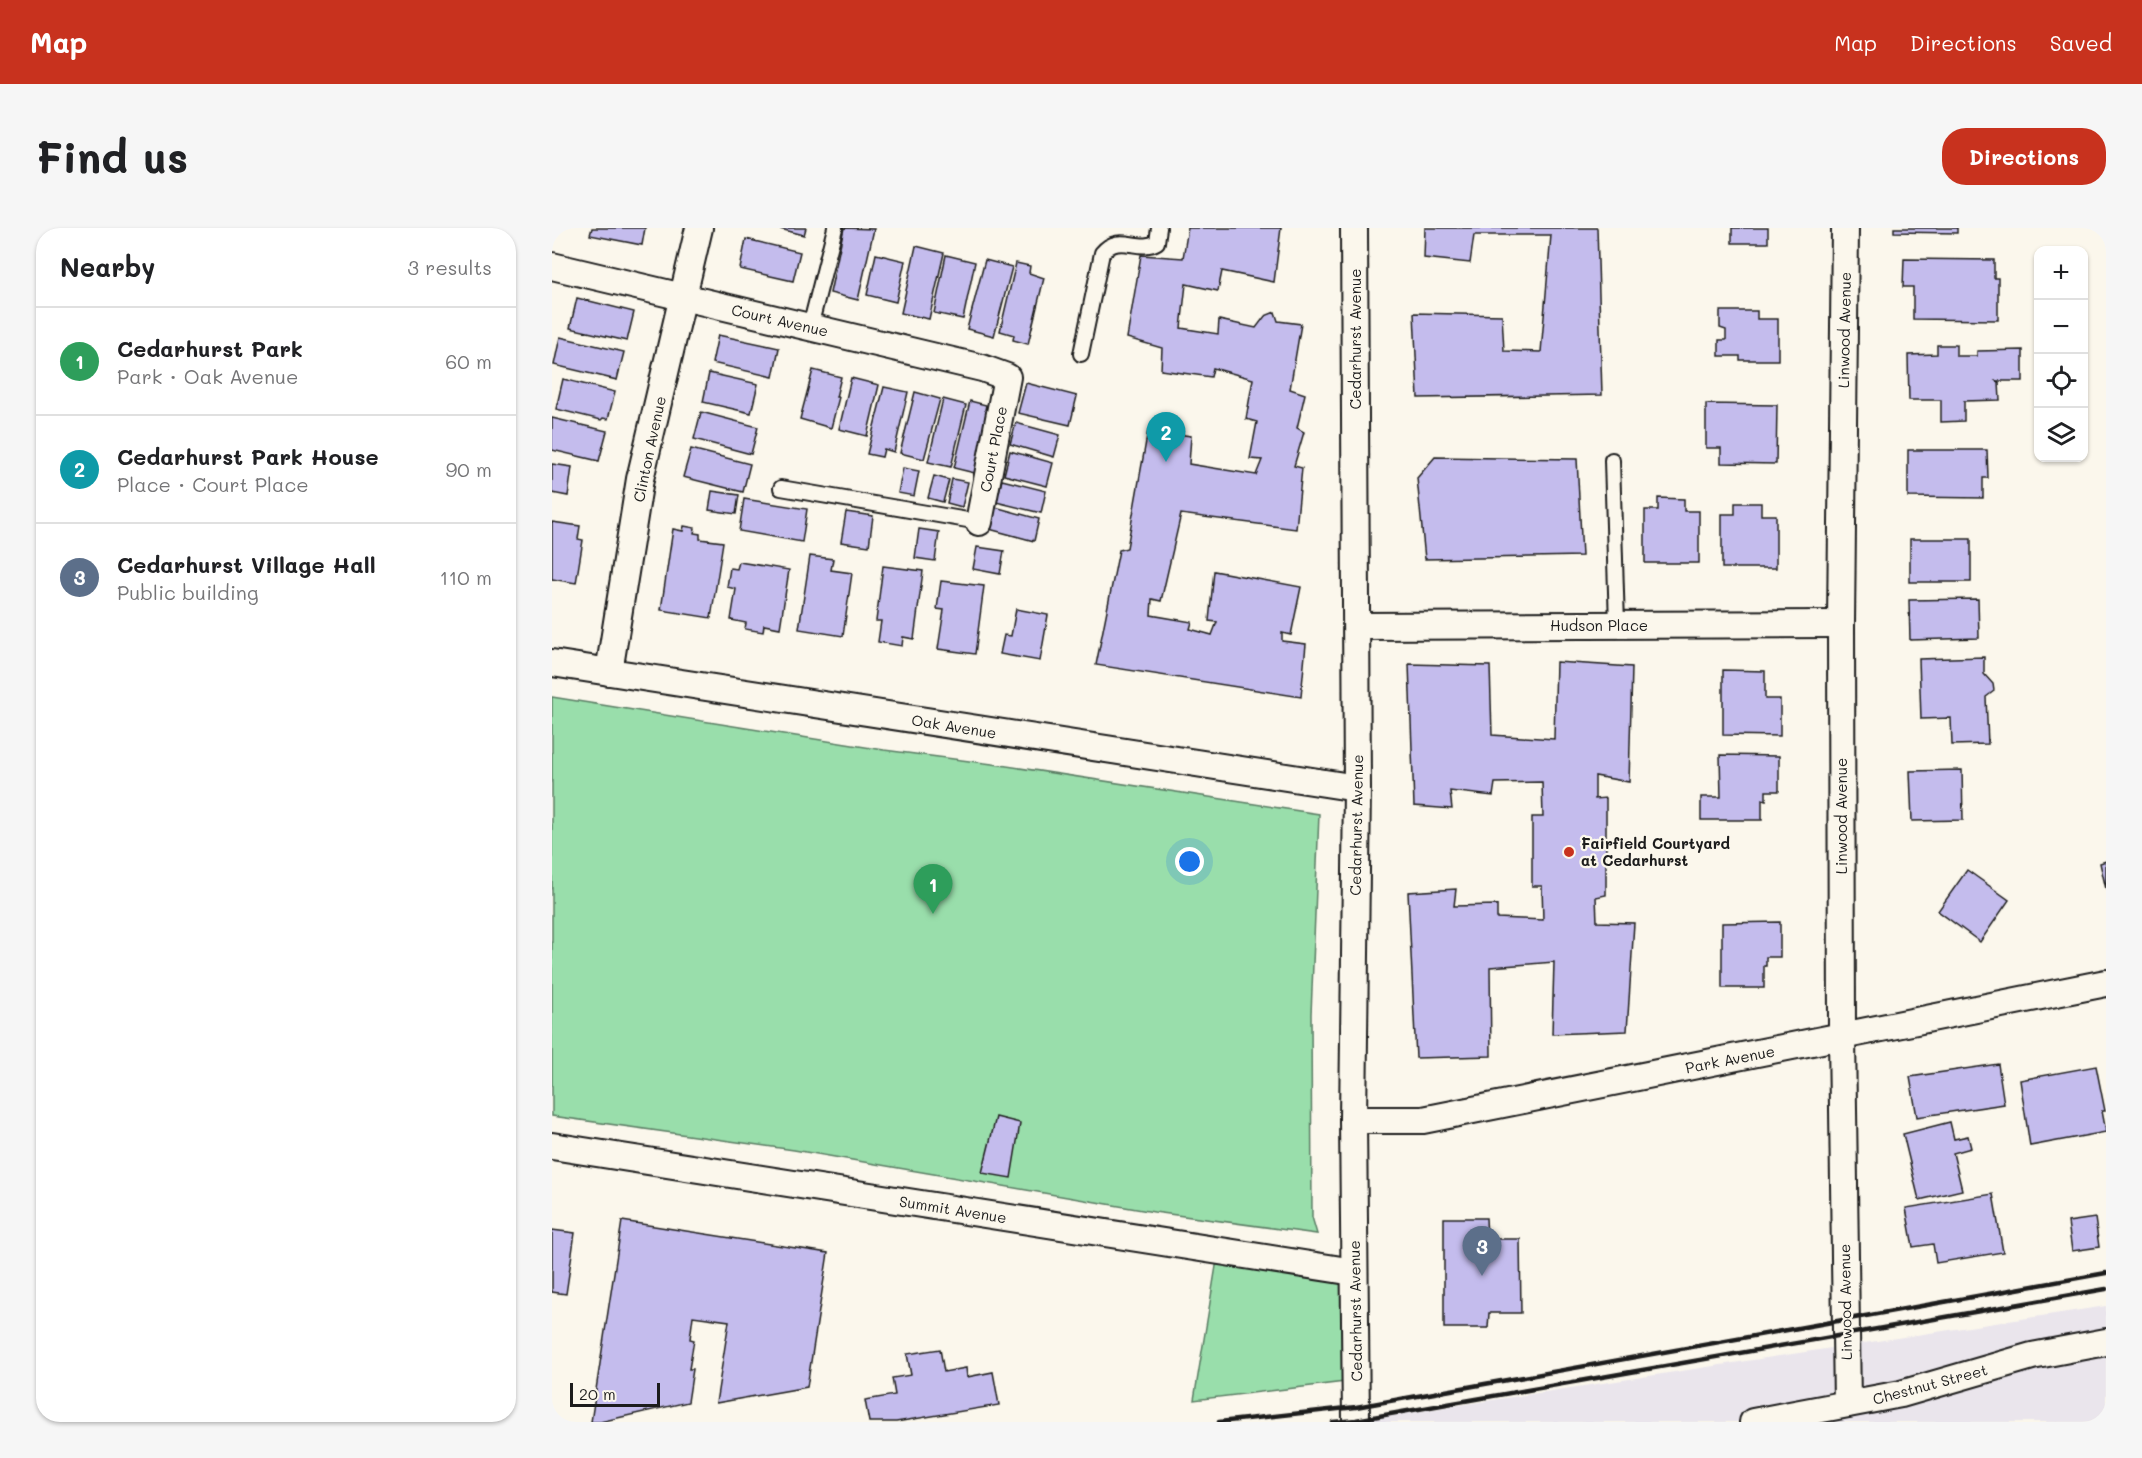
<!DOCTYPE html>
<meta charset="utf-8">
<style>
:root{--surface:#fff;--page:#f6f6f6;--text:#202124;--muted:#757577;--line:#e0e0e0;--accent:#c8321e}
body{margin:0;font-family:Mali,sans-serif;background:var(--page);color:var(--text)}
.controls{position:absolute;right:18px;top:18px;display:grid;overflow:hidden;border-radius:12px;box-shadow:0 2px 4px #0004}
.controls button{width:54px;height:54px;display:grid;place-items:center;padding:0;border:0;border-bottom:2px solid var(--line);background:var(--surface);color:var(--text);font:30px sans-serif}
.scale{position:absolute;left:18px;bottom:15px;width:90px;box-sizing:border-box;padding-left:6px;border:3px solid #1c1c1c;border-top:0;font-size:16px;line-height:21px;white-space:nowrap;color:#1c1c1c;-webkit-text-stroke:4px #fbf7ec;paint-order:stroke}
.you{position:absolute;left:638px;top:634px;width:21px;height:21px;margin:-15px;border:4px solid #fff;border-radius:50%;background:#1a73e8;box-shadow:0 0 0 9px #1a73e833}
.badge{display:grid;place-items:center;width:39px;height:39px;border-radius:50%;background:var(--accent);color:#fff;font-size:20px;font-weight:700}
.pin{position:absolute;translate:-50% -50px;filter:drop-shadow(0 2px 3px #0008)}
.pin::after{content:'';position:absolute;top:32px;width:21px;height:18px;background:inherit;clip-path:polygon(0 0,100% 0,50% 100%)}
.list{margin:0;padding:0;list-style:none}
h2{display:flex;justify-content:space-between;align-items:center;height:78px;margin:0;padding:0 24px;font-size:26px}
h2 small{font-size:20px;font-weight:400;color:var(--muted)}
.list li{display:grid;grid-template-columns:39px 1fr auto;gap:18px;align-items:center;box-sizing:border-box;height:108px;padding:0 24px;border-top:2px solid var(--line)}
.list b{display:block;font-size:22px;white-space:nowrap}
.list p{margin:0;font-size:20px;white-space:nowrap;color:var(--muted)}
.list em{font-size:20px;font-style:normal;color:var(--muted)}
.icon{flex:none;width:33px;height:33px;fill:none;stroke:currentColor;stroke-width:2;stroke-linecap:round;stroke-linejoin:round}
.map{position:relative;flex:none;width:1554px;height:1194px;overflow:hidden;border-radius:24px}
header{display:flex;align-items:center;gap:36px;box-sizing:border-box;height:84px;padding:0 30px;background:var(--accent);color:#fff}
header strong{font-size:28px}
nav{display:flex;gap:33px;margin-inline-start:auto;font-size:21px}
.intro{display:flex;align-items:center;justify-content:space-between;box-sizing:border-box;height:144px;padding:0 36px}
h1{margin:0;font-size:42px}
.button{padding:15px 27px;border-radius:24px;background:var(--accent);color:#fff;font-size:21px;font-weight:700}
main{display:flex;gap:36px;padding:0 36px}
aside{flex:1;background:var(--surface);border-radius:24px;box-shadow:0 2px 4px #0004}
.map>svg:first-child{display:block}
.built{fill:#eae5ec}
.green{fill:#99deab;stroke:#5a7d64;stroke-width:1.5}
.building{fill:#c4bced;stroke:#1c1c1c;stroke-width:1.5}
.lines{fill:none;stroke-linecap:round;stroke-linejoin:round}
.service-casing{stroke:#1c1c1c;stroke-width:18}
.minor-casing{stroke:#1c1c1c;stroke-width:30}
.service{stroke:#fbf7ec;stroke-width:14}
.minor{stroke:#fbf7ec;stroke-width:26}
.rail{stroke:#1c1c1c;stroke-width:4.5}
.poi-dot{fill:#c8321e;stroke:#fbf7ec;stroke-width:2}
.labels{text-anchor:middle;dominant-baseline:central;stroke-width:4.5;stroke-linejoin:round;paint-order:stroke}
.street-label{font-size:15px;fill:#1c1c1c;stroke:#fbf7ec}
.poi-label{font-size:15px;font-weight:bold;fill:#1c1c1c;stroke:#fbf7ec;text-anchor:start}
</style>
<header>
<strong>Map</strong>
<nav><a>Map</a><a>Directions</a><a>Saved</a></nav>
</header>
<div class="intro"><h1>Find us</h1><a class="button">Directions</a></div>
<main>
<aside>
<h2>Nearby<small>3 results</small></h2>
<ul class="list">
<li><span class="badge" style="background:#2e9e5b">1</span><div><b>Cedarhurst Park</b><p>Park · Oak Avenue</p></div><em>60 m</em></li>
<li><span class="badge" style="background:#0f9aa8">2</span><div><b>Cedarhurst Park House</b><p>Place · Court Place</p></div><em>90 m</em></li>
<li><span class="badge" style="background:#5c6f8a">3</span><div><b>Cedarhurst Village Hall</b><p>Public building</p></div><em>110 m</em></li>
</ul>
</aside>
<div class="map">
<svg width="1554" height="1194" viewBox="0 0 1554 1194">
<rect width="100%" height="100%" fill="#fbf7ec"/>
<filter id="ink" filterUnits="userSpaceOnUse"><feTurbulence type="fractalNoise" baseFrequency=".0167" numOctaves="2"/><feDisplacementMap in="SourceGraphic" scale="12" xChannelSelector="R" yChannelSelector="G"/><feConvolveMatrix kernelMatrix="1 2 1 2 8 2 1 2 1" color-interpolation-filters="sRGB"/></filter>
<g filter="url(#ink)">
<path class="built" d="M1554 1078V1194H799L803 1193Z"/>
<g class="green">
<path d="M0 469 332 522 448 537 767 586 759 786 760 989 765 1006 602 984 242 922 0 888Z"/>
<path d="M666 1026 798 1041 801 1153 642 1172Z"/>
</g>
<g class="building">
<path d="M40 0H93L90 17 38 7Z"/>
<path d="M224 0H254L252 7Z"/>
<path d="M292 0 322 1 306 72 278 65Z"/>
<path d="M636 0H729L722 54 670 43 666 63 634 56 629 100 666 106 667 92 704 100 713 88 723 84 726 93 749 96 738 161 753 166 745 200 752 204 742 238 750 240 744 301 629 286 609 373 600 371 599 387 640 394 638 401 660 407 665 394 657 393 662 343 749 359 739 407 730 405V413L754 416 749 469 544 437 567 322 575 320 596 202 639 208 637 236 704 247 710 232 698 231 705 194 694 191 701 151 661 140 659 149 609 142 610 120 575 110 589 27 631 30Z"/>
<path d="M873 0H1045L1050 167 866 170 862 85 950 87 952 123 989 124 999 7H922L918 35 872 30Z"/>
<rect x="1180" y="0" width="36" height="15"/>
<path d="M1342 0H1405V5L1342 4Z"/>
<path d="M194 11 248 24 241 53 188 41Z"/>
<path d="M364 18 392 25 377 91 349 85Z"/>
<path d="M324 26 353 33 344 74 315 67Z"/>
<path d="M394 27 423 34 411 91 382 85Z"/>
<path d="M1352 31 1442 32V50H1446V92L1361 91V59H1351Z"/>
<path d="M433 32 460 39 442 108 415 101Z"/>
<path d="M464 35 478 38 477 45 492 50 476 116 461 112 462 107 448 103Z"/>
<path d="M25 70 82 84 75 113 18 100Z"/>
<path d="M1168 83H1205V91H1226V132H1188V128H1167V112H1174V102L1168 100Z"/>
<path d="M166 107 227 120 221 149 160 135Z"/>
<path d="M8 109 72 124 65 152 2 137Z"/>
<path d="M1385 117H1404V128H1425V123L1471 122V153H1444L1447 155 1448 172 1412 173V193L1389 194V172H1357L1356 127 1385 126Z"/>
<path d="M261 142 289 149 284 169H287L279 200 248 191Z"/>
<path d="M157 145 206 156 199 185 151 174Z"/>
<path d="M299 150 327 157 315 208 287 201Z"/>
<path d="M11 151 63 164 56 191 51 190 49 192 4 181Z"/>
<path d="M474 155 525 168 518 197 466 185Z"/>
<path d="M332 159 356 164 342 224 332 221 330 229 315 226Z"/>
<path d="M363 164 388 171 372 231 348 225Z"/>
<path d="M391 171 414 177 399 239 376 234Z"/>
<path d="M418 173 434 177 433 182 445 185 431 247 402 240Z"/>
<path d="M1154 176 1225 177 1224 236 1169 235V220H1154Z"/>
<path d="M149 184 206 199 199 226 142 211Z"/>
<path d="M0 190 55 203 47 233 0 222Z"/>
<path d="M464 195 508 207 502 229 458 216Z"/>
<path d="M139 221 198 236 191 264 131 249Z"/>
<path d="M1356 222H1435L1436 250H1431V270L1356 269Z"/>
<path d="M458 223 501 235 495 258 452 247Z"/>
<path d="M883 229 1025 231 1030 328 873 331 865 250Z"/>
<path d="M0 236 20 239 16 268 0 265Z"/>
<path d="M351 240 367 243 362 268 346 265Z"/>
<path d="M382 248 397 252 391 274 376 270Z"/>
<path d="M400 251 416 254 410 279 395 275Z"/>
<path d="M450 252 494 263 489 285 444 274Z"/>
<path d="M160 263 187 267 184 286 157 282Z"/>
<path d="M1106 270 1132 271V283H1147V335H1093V282H1106Z"/>
<path d="M192 271 255 281 250 314 187 303Z"/>
<path d="M1183 275H1209V287H1224V340H1170V286H1183Z"/>
<path d="M443 279 487 291 482 313 437 301Z"/>
<path d="M294 284 321 288 317 318 289 314Z"/>
<path d="M0 294 28 298 26 311 31 312 24 355 0 351Z"/>
<path d="M132 298 143 300 142 305 148 306V311L171 314 159 390 109 382 121 301 131 303Z"/>
<path d="M367 301 387 304 383 333 363 330Z"/>
<rect x="1358" y="311" width="61" height="43"/>
<path d="M425 319 452 323 448 346 421 341Z"/>
<path d="M258 328 281 331 279 342 300 345 291 408 247 401Z"/>
<path d="M187 334 237 342 228 400 212 397 211 404 193 401 194 395 179 392 184 361 175 359 178 340 185 341Z"/>
<path d="M331 338 371 343 362 411 351 409 350 418 326 414 329 393H324Z"/>
<path d="M389 353 432 358 423 426 386 421 392 382 385 381Z"/>
<path d="M1426 371 1427 410 1358 412 1357 372Z"/>
<path d="M464 381 496 387 488 433 448 426 452 407 459 408Z"/>
<path d="M1432 429V446L1441 456 1442 463 1434 469 1436 516 1400 517 1399 490 1369 491 1367 431Z"/>
<path d="M1004 434 1080 439 1077 554 1043 548V571L1054 570V667L1044 669 1045 694 1082 695 1075 803 1000 806 1002 734 938 739 939 828 864 830 856 664 904 661 902 678 945 677V690L991 692 990 658H980V589H991L990 554 943 555 941 568 898 563 900 581 862 578 857 436 938 438 940 507 1002 511Z"/>
<path d="M1171 442 1213 443V471H1228V508L1171 507Z"/>
<path d="M1168 527 1227 528V563H1214V572L1210 571V592H1149V569H1169Z"/>
<path d="M1410 542 1411 592 1360 593 1358 543Z"/>
<path d="M1554 633V661L1548 635Z"/>
<path d="M1415 642 1457 672 1428 714 1386 683Z"/>
<path d="M1228 694V729H1214V738H1212V760H1170V695Z"/>
<path d="M1446 836 1452 876 1365 889 1358 849Z"/>
<path d="M1544 838 1553 883H1550L1554 904 1478 918 1468 852Z"/>
<path d="M444 889 468 895 459 950 430 945Z"/>
<path d="M1398 894 1402 911 1416 908 1419 920 1401 925 1410 962 1367 972 1351 906Z"/>
<path d="M1441 966 1451 1024 1384 1035 1381 1016 1361 1019 1354 980Z"/>
<path d="M892 990H934L935 1011H968L969 1085H937L936 1100H892Z"/>
<path d="M1543 990 1547 1019 1520 1023 1516 994Z"/>
<path d="M70 993 276 1025 255 1159 164 1175 177 1093 141 1088 138 1111 142 1112 137 1141H141L136 1174 48 1194H39Z"/>
<path d="M0 1002 23 1005 14 1066 0 1064Z"/>
<path d="M388 1121 392 1144 414 1140 415 1149 441 1144 447 1177 344 1194H317L313 1172 343 1167 340 1150 359 1147 355 1126Z"/>
</g>
<g class="lines">
<defs>
<g id="service">
<path d="M258 99 283 0"/>
<path d="M529 126 550 25C567 4 587 25 605 14L607 0"/>
<path d="M1060 232 1065 397"/>
<path d="M229 260 427 294"/>
</g>
<g id="minor">
<path d="M802 0 805 560 801 892 804 1194"/>
<path d="M1293 0 1289 396 1290 808 1295 1176"/>
<path d="M0 38 430 140 455 149 427 294"/>
<path d="M805 398 1289 396"/>
<path d="M0 435 805 560"/>
<path d="M57 444 88 251 147 0"/>
<path d="M801 892H871L1554 755"/>
<path d="M0 918 802 1044"/>
<path d="M1201 1194 1349 1166 1480 1128 1554 1114"/>
</g>
</defs>
<use href="#service" class="service-casing"/>
<use href="#minor" class="minor-casing"/>
<use href="#service" class="service"/>
<use href="#minor" class="minor"/>
<g class="rail">
<path d="M667 1194 804 1179 1554 1045"/>
<path d="M781 1194 804 1192 1554 1061"/>
</g>
</g>
</g>
<circle class="poi-dot" cx="1017" cy="624" r="6"/>
<g class="labels">
<g class="street-label">
<text transform="translate(228 92) rotate(13)">Court Avenue</text>
<text transform="translate(1292 102) rotate(-89)">Linwood Avenue</text>
<text transform="translate(803 111) rotate(-90)">Cedarhurst Avenue</text>
<text transform="translate(97 221) rotate(-78)">Clinton Avenue</text>
<text transform="translate(441 221) rotate(-79)">Court Place</text>
<text x="1047" y="397">Hudson Place</text>
<text transform="translate(402 498) rotate(9)">Oak Avenue</text>
<text transform="translate(1289 588) rotate(-90)">Linwood Avenue</text>
<text transform="translate(804 597) rotate(-89)">Cedarhurst Avenue</text>
<text transform="translate(1178 831) rotate(-11)">Park Avenue</text>
<text transform="translate(401 981) rotate(9)">Summit Avenue</text>
<text transform="translate(1293 1074) rotate(-91)">Linwood Avenue</text>
<text transform="translate(803 1083) rotate(-91)">Cedarhurst Avenue</text>
<text transform="translate(1378 1156) rotate(-15)">Chestnut Street</text>
</g>
<g class="poi-label">
<text x="1029" y="615">Fairfield Courtyard<tspan x="1029" dy="17">at Cedarhurst</tspan></text>
</g>
</g>
</svg>
<div class="controls">
<button>+</button>
<button>−</button>
<button><svg class="icon" aria-label="locate" viewBox="0 0 24 24"><circle cx="12" cy="12" r="6"/><path d="M12 2v4M12 18v4M2 12h4M18 12h4"/></svg></button>
<button><svg class="icon" aria-label="layers" viewBox="0 0 24 24"><path d="M12 4l9 5-9 5-9-5zM3 14l9 5 9-5"/></svg></button>
</div>
<div class="scale">20 m</div>
<div class="you"></div>
<div class="pin badge" style="left:381px;top:686px;background:#2e9e5b">1</div>
<div class="pin badge" style="left:614px;top:234px;background:#0f9aa8">2</div>
<div class="pin badge" style="left:930px;top:1048px;background:#5c6f8a">3</div>
</div>
</main>
